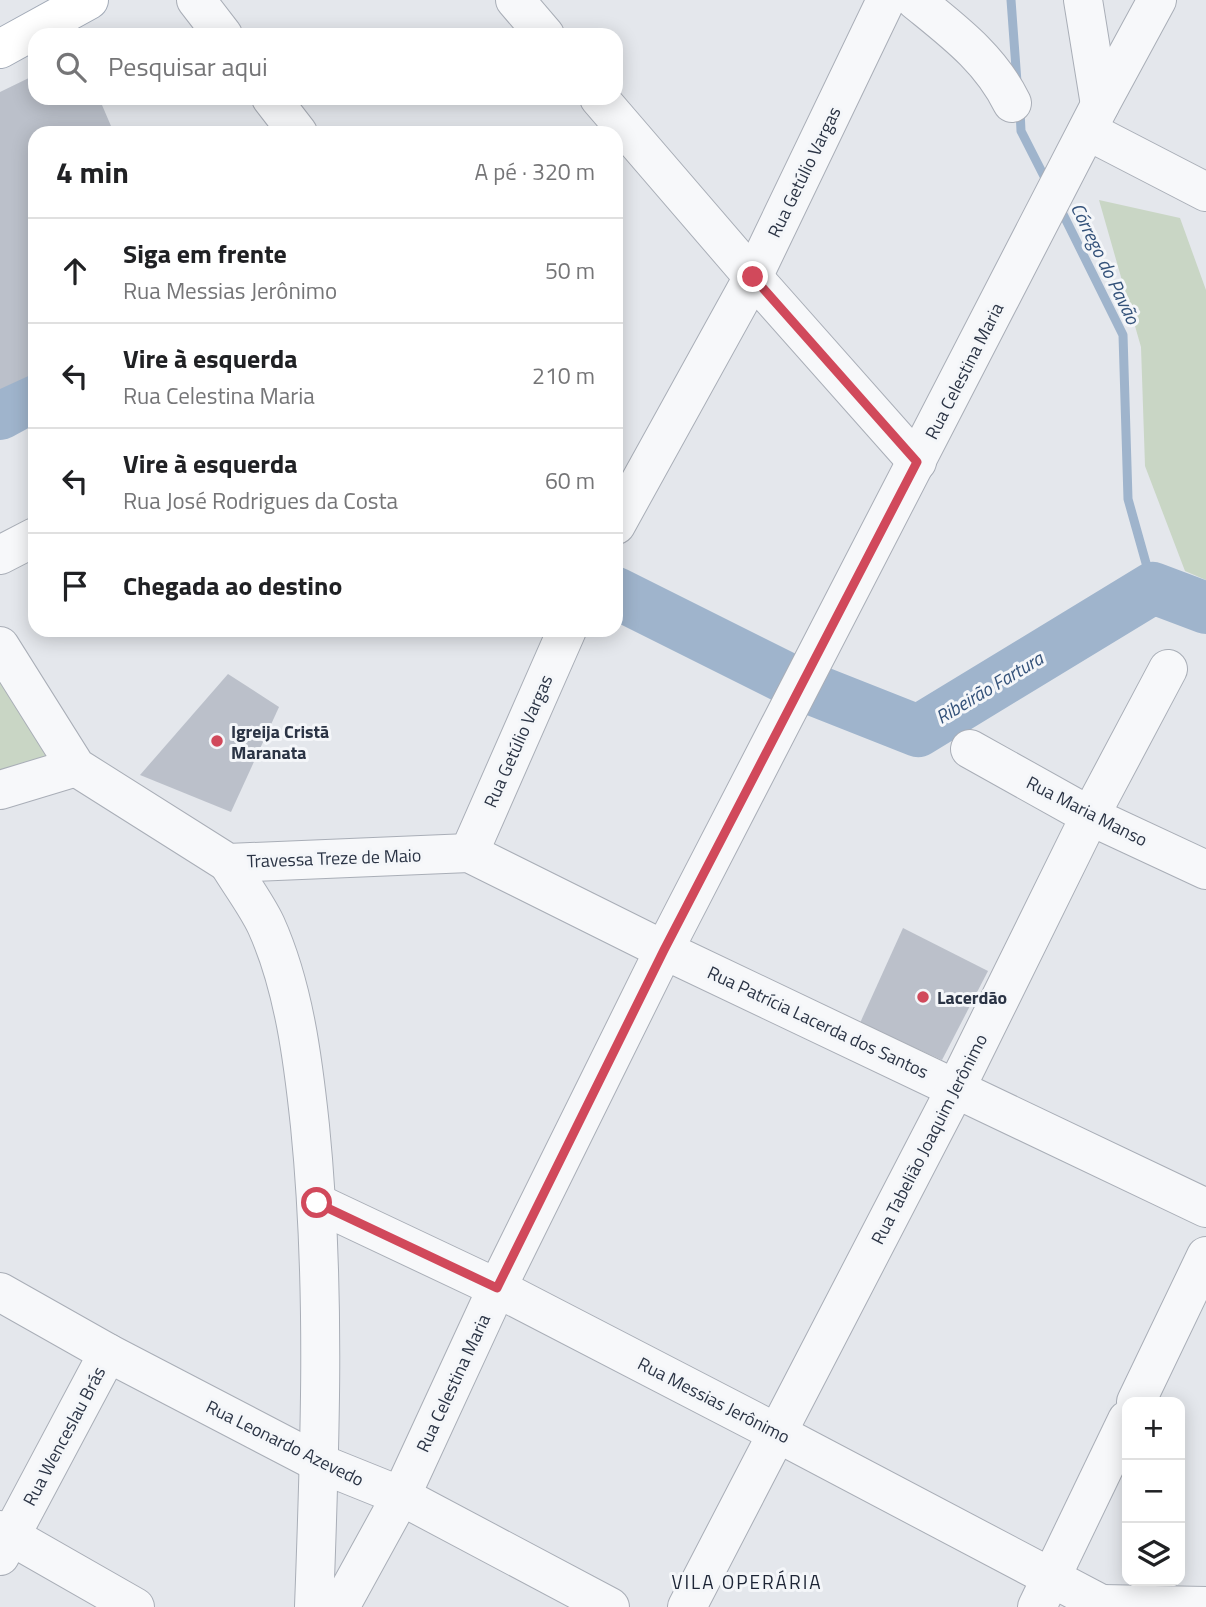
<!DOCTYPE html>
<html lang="pt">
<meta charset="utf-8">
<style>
:root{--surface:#fff;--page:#f2f2f2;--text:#202124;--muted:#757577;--line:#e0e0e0}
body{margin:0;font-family:"Titillium Web",sans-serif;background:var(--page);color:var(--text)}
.controls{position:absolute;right:21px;bottom:21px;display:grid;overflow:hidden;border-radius:14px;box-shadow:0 4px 18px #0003}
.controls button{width:63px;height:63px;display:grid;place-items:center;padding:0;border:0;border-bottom:2px solid var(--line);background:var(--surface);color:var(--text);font:35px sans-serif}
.stop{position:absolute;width:21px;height:21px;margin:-16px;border:5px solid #d1495b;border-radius:50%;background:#fff}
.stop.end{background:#d1495b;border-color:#fff;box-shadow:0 2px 7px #0008}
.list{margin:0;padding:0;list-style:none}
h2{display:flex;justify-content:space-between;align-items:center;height:91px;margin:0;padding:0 28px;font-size:30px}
h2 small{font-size:23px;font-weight:400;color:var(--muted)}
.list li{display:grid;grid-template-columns:46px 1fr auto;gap:21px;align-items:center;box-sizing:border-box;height:105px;padding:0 28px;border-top:2px solid var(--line)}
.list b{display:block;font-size:26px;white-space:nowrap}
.list p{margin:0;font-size:23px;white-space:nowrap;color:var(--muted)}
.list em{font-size:23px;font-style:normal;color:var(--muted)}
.icon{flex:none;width:38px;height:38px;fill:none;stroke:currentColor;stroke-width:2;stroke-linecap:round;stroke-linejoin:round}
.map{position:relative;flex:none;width:1206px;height:1607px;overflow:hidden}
.search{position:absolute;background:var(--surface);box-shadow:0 4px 18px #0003;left:28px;top:28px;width:595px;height:77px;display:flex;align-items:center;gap:18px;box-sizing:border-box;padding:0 24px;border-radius:21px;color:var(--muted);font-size:26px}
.panel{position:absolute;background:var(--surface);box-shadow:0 4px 18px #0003;left:28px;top:126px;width:595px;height:511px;border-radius:21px}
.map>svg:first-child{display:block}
.green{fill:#c9d6c5}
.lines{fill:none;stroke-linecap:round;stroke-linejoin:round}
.stream{stroke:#9fb4cc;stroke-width:9}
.river{stroke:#9fb4cc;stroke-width:52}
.building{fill:#bbc0ca}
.minor-casing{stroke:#a9aeb7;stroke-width:40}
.major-casing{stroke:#a3abb8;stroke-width:40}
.minor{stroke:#f7f8fa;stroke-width:38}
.major{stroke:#fff;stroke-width:38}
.route{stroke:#d1495b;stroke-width:9}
.poi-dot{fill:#d1495b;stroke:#f4f6f9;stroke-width:2.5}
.labels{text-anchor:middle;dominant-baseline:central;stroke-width:6;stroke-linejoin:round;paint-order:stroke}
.street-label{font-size:18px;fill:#2b3445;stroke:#f4f6f9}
.poi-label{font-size:18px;font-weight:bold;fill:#2b3445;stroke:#f4f6f9;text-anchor:start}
.water-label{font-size:19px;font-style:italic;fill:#34527a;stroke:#f4f6f9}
.neighbourhood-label{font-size:19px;letter-spacing:2px;fill:#1d2536;stroke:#f4f6f9}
</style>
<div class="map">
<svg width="1206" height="1607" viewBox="0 0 1206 1607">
<rect width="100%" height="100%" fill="#e4e7ec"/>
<g class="green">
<path d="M1099 200 1180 218 1206 290V580L1185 571 1145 466 1141 347Z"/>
<path d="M0 665 57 769 0 786Z"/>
</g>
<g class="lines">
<g class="stream">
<path d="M1011 0 1017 82"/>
<path d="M1020 110 1021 131 1048 184"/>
<path d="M1059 206 1123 335 1128 499 1153 588"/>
</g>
<g class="river">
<path d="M0 414 35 395"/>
<path d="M616 593 794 682 918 731 1153 588 1206 608"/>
</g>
</g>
<g class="building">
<path d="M35 75V98H99L114 133H35V373L0 389V92Z"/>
<path d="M228 674 279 707 231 812 140 775Z"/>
<path d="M903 928 988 971 942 1060 860 1023Z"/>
</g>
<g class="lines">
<defs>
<g id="minor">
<path d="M196 0 223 35"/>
<path d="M515 0 545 35"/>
<path d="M915 0C953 31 990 58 1012 103"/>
<path d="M1083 0 1100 105"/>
<path d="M271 98 298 133"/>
<path d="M599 98 753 277 917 462"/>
<path d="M1088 131 1206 192"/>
<path d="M616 525 753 277 886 0"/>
<path d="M0 555 35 537"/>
<path d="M0 646 76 767 228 863 469 853 664 950 1206 1208"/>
<path d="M970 749 1090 816 1206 870"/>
<path d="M0 790 76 767"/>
<path d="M469 853 567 630"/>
<path d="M228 863C240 883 256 904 266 925 294 987 303 1060 310 1126 326 1285 320 1447 314 1607"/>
<path d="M317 1203 497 1288 777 1433 1107 1607"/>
<path d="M0 1292 108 1353 319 1463 401 1496 610 1607"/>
<path d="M1136 1402 1206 1256"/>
<path d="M0 1530 135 1607"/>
<path d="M0 1556 108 1353"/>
<path d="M1102 1604 1206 1606"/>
<path d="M340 1607 401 1496 497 1288 664 950 1100 105 1157 0"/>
<path d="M687 1607 956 1088 1090 816 1168 669"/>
<path d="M1037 1607 1127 1420"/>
</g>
<path id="major" d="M0 49 89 0"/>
</defs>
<use href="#minor" class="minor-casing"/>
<use href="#major" class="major-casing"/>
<use href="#minor" class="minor"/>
<use href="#major" class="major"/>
</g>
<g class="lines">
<path class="route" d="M317 1203 497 1288 664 950 917 462 753 277"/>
</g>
<g class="poi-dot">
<circle cx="217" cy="741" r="7"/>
<circle cx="923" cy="997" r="7"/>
</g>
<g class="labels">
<g class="street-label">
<text transform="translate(804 172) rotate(-64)">Rua Getúlio Vargas</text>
<text transform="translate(964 371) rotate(-63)">Rua Celestina Maria</text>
<text transform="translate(518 741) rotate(-66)">Rua Getúlio Vargas</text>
<text transform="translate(1087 811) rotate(27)">Rua Maria Manso</text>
<text transform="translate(334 858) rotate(-2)">Travessa Treze de Maio</text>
<text transform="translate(818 1022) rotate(25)">Rua Patrícia Lacerda dos Santos</text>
<text transform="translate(929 1139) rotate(-63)">Rua Tabelião Joaquim Jerônimo</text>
<text transform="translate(453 1383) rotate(-65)">Rua Celestina Maria</text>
<text transform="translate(714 1400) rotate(27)">Rua Messias Jerônimo</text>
<text transform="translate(64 1436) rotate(-62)">Rua Wenceslau Brás</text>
<text transform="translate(285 1443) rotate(26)">Rua Leonardo Azevedo</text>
</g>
<g class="poi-label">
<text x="231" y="731">Igreija Cristã<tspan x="231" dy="21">Maranata</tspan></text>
<text x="937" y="997">Lacerdão</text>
</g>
<g class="water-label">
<text transform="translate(1106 263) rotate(64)">Córrego do Pavão</text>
<text transform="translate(989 687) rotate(-31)">Ribeirão Fartura</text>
</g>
<g class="neighbourhood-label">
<text x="747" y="1581">VILA OPERÁRIA</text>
</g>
</g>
</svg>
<div class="controls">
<button>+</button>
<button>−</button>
<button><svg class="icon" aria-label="layers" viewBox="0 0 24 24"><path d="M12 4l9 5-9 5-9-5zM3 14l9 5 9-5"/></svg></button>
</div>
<div class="stop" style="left:317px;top:1203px"></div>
<div class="stop end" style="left:753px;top:277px"></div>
<div class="search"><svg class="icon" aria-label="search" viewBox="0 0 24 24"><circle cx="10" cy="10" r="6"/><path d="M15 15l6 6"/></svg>Pesquisar aqui</div>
<section class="panel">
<h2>4 min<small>A pé · 320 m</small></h2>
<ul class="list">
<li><svg class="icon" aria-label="ahead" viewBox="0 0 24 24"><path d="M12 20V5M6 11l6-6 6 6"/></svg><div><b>Siga em frente</b><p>Rua Messias Jerônimo</p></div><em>50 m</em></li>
<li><svg class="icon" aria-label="left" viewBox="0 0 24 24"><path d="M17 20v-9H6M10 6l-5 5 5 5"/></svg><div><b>Vire à esquerda</b><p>Rua Celestina Maria</p></div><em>210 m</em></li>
<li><svg class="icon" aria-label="left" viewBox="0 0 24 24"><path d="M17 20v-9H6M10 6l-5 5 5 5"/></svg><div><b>Vire à esquerda</b><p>Rua José Rodrigues da Costa</p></div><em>60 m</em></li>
<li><svg class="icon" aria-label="arrive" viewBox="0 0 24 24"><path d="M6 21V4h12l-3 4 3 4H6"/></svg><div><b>Chegada ao destino</b></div></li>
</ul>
</section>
</div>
